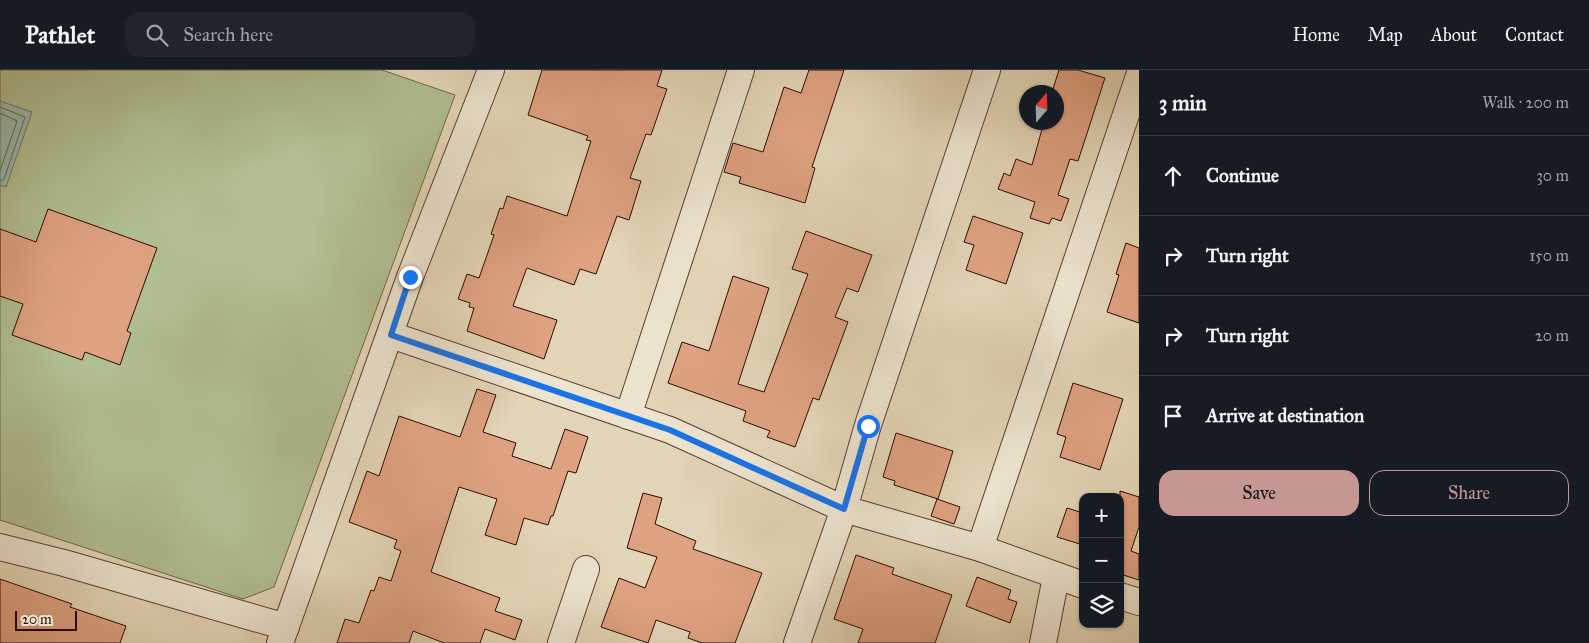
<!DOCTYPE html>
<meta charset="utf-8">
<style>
:root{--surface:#171b24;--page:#20242c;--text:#f1f3f6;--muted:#9ea1a6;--line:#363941;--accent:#c59692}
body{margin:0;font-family:"IM FELL Great Primer",serif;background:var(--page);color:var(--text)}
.controls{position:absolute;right:15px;bottom:15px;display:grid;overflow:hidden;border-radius:10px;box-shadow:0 1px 4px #0004}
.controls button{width:45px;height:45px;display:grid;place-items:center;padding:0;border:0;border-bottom:1px solid var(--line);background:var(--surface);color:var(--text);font:25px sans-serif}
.compass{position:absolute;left:1019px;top:15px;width:45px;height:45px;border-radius:50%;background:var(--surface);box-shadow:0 1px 4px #0004;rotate:19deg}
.scale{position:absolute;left:15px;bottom:12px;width:62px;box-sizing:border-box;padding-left:5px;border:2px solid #2c0a01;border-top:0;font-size:14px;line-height:18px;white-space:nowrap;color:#2c0a01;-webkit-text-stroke:4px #ede4d0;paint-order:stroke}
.stop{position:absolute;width:15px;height:15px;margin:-11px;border:4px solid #1a73e8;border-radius:50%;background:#fff}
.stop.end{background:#1a73e8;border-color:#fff;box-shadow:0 1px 5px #0008}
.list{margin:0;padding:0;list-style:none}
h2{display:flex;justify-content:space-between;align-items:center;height:65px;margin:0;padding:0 20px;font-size:21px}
h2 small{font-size:16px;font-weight:400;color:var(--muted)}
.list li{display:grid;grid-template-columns:32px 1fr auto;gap:15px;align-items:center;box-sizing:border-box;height:80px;padding:0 20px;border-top:1px solid var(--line)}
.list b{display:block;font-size:19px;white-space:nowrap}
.list em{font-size:16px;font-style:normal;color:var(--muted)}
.actions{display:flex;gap:10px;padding:15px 20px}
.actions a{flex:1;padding:11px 0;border:1px solid var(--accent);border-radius:15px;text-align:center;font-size:18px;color:var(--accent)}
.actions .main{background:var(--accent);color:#111}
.icon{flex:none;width:28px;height:28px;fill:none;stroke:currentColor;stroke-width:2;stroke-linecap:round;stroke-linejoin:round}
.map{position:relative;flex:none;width:1139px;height:573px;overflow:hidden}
header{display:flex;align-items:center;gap:30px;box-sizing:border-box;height:70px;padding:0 25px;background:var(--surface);border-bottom:1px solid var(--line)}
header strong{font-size:24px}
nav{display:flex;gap:28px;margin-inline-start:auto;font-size:18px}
.search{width:350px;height:45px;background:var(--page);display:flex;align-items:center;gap:12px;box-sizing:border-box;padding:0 18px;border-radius:15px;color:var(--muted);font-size:19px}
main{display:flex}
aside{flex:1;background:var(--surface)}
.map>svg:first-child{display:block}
.green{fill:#b0be91;stroke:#6e6449}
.water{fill:#96b9a9;stroke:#6c7366}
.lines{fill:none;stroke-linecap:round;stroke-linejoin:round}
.shore{stroke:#616255;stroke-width:1}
.building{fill:#dfa281;stroke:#2c0a01}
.minor-casing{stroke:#5a3d2e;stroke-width:28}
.minor{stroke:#ede4d0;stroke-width:26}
.route{stroke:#1a73e8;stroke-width:6}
</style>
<header>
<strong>Pathlet</strong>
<div class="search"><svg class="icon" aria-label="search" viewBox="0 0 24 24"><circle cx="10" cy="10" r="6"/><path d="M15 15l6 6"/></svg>Search here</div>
<nav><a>Home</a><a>Map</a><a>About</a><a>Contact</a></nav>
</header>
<main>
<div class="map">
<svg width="1139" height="573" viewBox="0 0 1139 573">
<rect width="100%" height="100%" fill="#e3d5b7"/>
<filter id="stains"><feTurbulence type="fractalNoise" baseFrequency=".004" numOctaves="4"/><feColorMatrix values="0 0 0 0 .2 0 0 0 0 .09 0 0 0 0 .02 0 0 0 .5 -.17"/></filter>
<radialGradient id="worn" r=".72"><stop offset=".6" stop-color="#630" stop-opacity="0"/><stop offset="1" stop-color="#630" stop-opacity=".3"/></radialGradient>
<path class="green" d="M0 0H382L455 25 274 517 243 529 0 450Z"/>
<path class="water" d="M0 31 32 42 6 117 0 115Z"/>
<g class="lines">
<g class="shore">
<path d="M0 37 25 47 4 109 0 111"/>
<path d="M0 43 17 51 0 101"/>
</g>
</g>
<g class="building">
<path d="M542 0H662L657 16 667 19 651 65 646 64 630 108 641 111 629 150 617 146 596 204 580 199 574 215 527 198 526 200 513 236 557 250 544 289 467 261 474 238 469 237 470 233 458 229 467 204 479 208 494 165 491 164 500 138 503 139 507 126 567 146 591 71 586 70 588 66 528 45Z"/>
<path d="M809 0H844L812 97 815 98 805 133 739 113 741 107 724 102 733 73 763 82 784 17 801 23Z"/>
<path d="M1059 0H1078L1105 8 1078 91 1070 89 1058 125 1069 129 1061 151 1052 148 1049 154 1030 148 1035 132 998 119 1004 103 1010 106 1016 89 1032 95 1044 52H1056V22H1052Z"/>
<path d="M48 139 157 178 127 261 131 263 120 295 85 282 82 290 12 265 23 234 0 226V159L36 172Z"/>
<path d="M973 146 1023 163 1006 214 966 200 974 175 964 172Z"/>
<path d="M806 161 872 185 858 222 847 218 835 247 848 252 819 330 813 328 795 377 767 367 770 361 743 351 746 341 668 313 682 272 709 281 733 206 769 218 738 314 764 322 808 204 792 199Z"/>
<path d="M1126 173 1139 178V253L1107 242 1119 205 1116 204Z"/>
<path d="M1073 313 1123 329 1100 400 1060 387 1066 367 1057 364Z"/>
<path d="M477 319 496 325 483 362 516 373 512 386 551 399 565 359 588 367 576 403 568 401 553 446H551L548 455 524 448 516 475 485 465 497 429 459 417 431 502 500 528 495 541 522 550 515 570 485 559 480 573H444L413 561 409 573H337L345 549 359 553 371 520 374 521 379 507 391 511 401 481 394 478 397 470 349 452 367 401 379 406 399 346 460 367Z"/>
<path d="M896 363 953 381 938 429 894 415 895 411 883 407Z"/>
<path d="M1120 421 1139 427V457L1131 481 1139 484V510L1120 504Z"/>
<path d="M643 423 662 428 655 454 696 471 693 479 762 503 735 573H702L688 568 690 562 656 550 648 573 601 557 619 508 645 518 657 487 627 478Z"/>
<path d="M937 429 960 437 954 454 931 446Z"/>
<path d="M1067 438 1083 443V475L1057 467Z"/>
<path d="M856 485 894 498 892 504 952 525 935 573H858L863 559 834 549Z"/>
<path d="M977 507 1011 520 1008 529 1017 532 1010 553 966 536Z"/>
<path d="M0 509 72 534 70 537 126 556 120 573H0Z"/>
</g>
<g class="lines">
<defs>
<g id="minor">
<path d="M391 265 670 360 844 439 980 478 1083 515"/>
<path d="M628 346 741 0"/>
<path d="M0 477 64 493 286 557"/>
<path d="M980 478 1139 6"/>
<path d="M1120 526 1139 532"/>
<path d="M280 573 410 207 491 0"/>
<path d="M561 573 586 499"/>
<path d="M797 573 844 439 868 355 987 0"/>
<path d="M1043 573 1056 507"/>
</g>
</defs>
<use href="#minor" class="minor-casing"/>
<use href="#minor" class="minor"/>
</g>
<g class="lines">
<path class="route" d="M410 207 391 265 670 360 844 439 868 356"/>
</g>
<rect width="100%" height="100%" filter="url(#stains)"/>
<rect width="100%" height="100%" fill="url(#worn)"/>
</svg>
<div class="controls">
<button>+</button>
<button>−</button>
<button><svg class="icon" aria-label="layers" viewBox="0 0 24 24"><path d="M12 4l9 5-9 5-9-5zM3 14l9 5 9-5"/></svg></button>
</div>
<svg class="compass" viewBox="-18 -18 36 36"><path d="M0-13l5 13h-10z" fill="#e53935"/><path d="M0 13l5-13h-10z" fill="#9ea1a6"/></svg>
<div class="scale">20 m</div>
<div class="stop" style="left:868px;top:356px"></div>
<div class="stop end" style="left:410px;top:207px"></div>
</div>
<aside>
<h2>3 min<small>Walk · 200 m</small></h2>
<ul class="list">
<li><svg class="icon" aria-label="ahead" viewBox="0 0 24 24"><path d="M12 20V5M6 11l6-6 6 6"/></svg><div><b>Continue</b></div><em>30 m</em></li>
<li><svg class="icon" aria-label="right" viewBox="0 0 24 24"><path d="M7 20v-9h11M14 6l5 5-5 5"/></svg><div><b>Turn right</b></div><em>150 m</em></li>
<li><svg class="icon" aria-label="right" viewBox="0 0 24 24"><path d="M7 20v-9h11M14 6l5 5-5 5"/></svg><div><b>Turn right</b></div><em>20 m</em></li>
<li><svg class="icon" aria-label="arrive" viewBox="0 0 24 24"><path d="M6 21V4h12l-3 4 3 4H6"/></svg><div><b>Arrive at destination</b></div></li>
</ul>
<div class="actions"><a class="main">Save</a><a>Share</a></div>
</aside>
</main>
